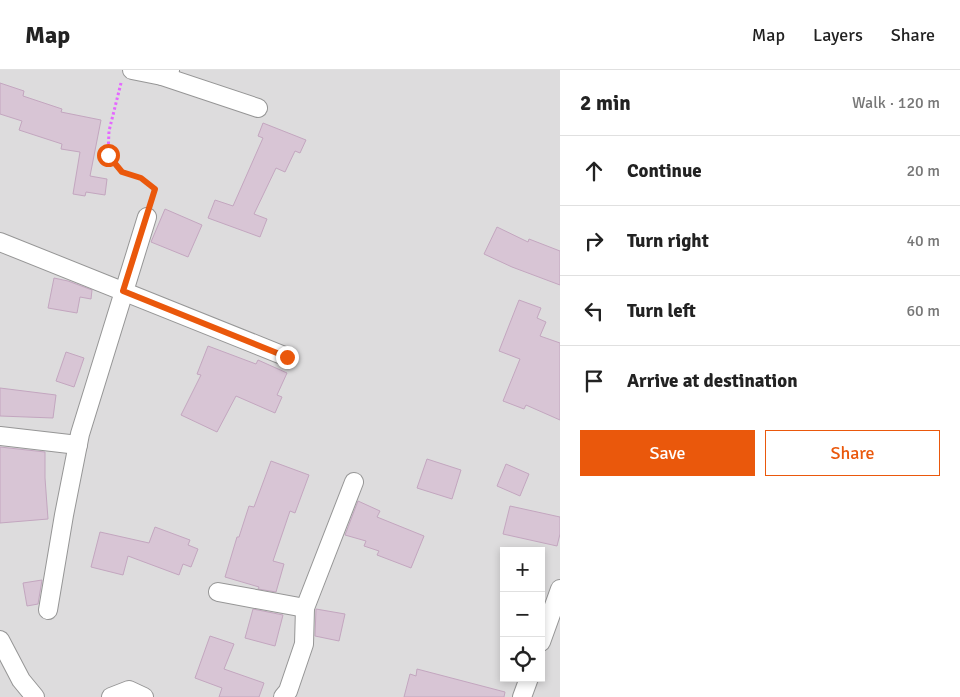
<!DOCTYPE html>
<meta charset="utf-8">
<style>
:root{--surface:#fff;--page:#f6f6f6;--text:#222;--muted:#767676;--line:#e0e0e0;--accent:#ea580c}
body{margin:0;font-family:Signika,sans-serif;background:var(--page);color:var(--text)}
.controls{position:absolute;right:15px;bottom:15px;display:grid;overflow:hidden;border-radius:0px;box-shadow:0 2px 8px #0003}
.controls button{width:45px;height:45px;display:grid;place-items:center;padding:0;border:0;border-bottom:1px solid var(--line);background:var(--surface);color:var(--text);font:25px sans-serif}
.stop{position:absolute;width:15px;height:15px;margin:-11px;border:4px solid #ea580c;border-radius:50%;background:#fff}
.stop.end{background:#ea580c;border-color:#fff;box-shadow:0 1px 5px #0008}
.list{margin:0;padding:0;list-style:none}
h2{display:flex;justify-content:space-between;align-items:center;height:65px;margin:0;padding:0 20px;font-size:21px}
h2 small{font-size:16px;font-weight:400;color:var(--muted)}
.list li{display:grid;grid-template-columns:32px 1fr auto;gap:15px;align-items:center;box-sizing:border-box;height:70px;padding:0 20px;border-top:1px solid var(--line)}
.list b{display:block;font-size:19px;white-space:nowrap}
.list em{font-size:16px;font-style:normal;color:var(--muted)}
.actions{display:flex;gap:10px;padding:15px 20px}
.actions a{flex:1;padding:11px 0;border:1px solid var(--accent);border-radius:0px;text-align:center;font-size:18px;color:var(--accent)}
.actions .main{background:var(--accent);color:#fff}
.icon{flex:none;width:28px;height:28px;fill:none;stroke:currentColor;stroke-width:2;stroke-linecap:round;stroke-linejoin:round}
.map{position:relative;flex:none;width:560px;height:627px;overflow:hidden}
header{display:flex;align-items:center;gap:30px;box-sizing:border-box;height:70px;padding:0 25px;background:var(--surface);border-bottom:1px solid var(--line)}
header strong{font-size:24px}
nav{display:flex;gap:28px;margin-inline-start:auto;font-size:18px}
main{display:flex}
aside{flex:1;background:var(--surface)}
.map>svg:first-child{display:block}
.residential{fill:#dddcdd;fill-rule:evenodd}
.building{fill:#d8c5d5;stroke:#c3a6bf}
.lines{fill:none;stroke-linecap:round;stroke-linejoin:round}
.minor-casing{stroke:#969696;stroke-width:20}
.path{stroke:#e468ff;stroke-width:3;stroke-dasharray:2.5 2.5;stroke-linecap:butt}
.minor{stroke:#fff;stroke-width:18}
.route{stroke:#ea580c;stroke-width:6}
</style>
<header>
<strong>Map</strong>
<nav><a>Map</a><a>Layers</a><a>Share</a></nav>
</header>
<main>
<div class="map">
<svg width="560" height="627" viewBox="0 0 560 627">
<rect width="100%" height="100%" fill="#f1e5ec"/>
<path class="residential" d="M0 0H560V627H0ZM504 481H541V608H504Z"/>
<g class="building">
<path d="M0 13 24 21 23 26 62 39 61 42 101 50 90 106 107 109 105 125 86 122 85 126 73 124 80 82 61 79 62 74 19 60 22 51 0 44Z"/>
<path d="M263 53 306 70 300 83 295 81 285 102 276 98 254 144 267 149 260 167 208 148 215 130 233 136 263 68 258 66Z"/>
<path d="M165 139 202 155 188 187 151 172Z"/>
<path d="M497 157 528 172 529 169 560 181V215L512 197 484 184Z"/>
<path d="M54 208 68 211 92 220 91 229 80 227 77 243 48 238Z"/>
<path d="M519 230 541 238 537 248 546 252 540 266 560 273V350L526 335 524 339 503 331 520 289 499 281Z"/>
<path d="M208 276 256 294 258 290 287 303 277 325 282 327 275 343 236 326 217 362 181 345 201 305 197 304Z"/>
<path d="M66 282 84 288 74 317 56 311Z"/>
<path d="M0 318 56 325 53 348 0 346Z"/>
<path d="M0 377 45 382V408L48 449 0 453Z"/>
<path d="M427 389 461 400 452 429 417 418Z"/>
<path d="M271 391 309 405 295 443 290 441 273 491 284 494 276 522 258 519 259 517 225 507 237 467H239L249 436 254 437Z"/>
<path d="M506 394 529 404 520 426 497 416Z"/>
<path d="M358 431 380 441 377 447 424 466 411 498 377 485 379 481 364 476 366 471 345 465Z"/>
<path d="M510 436 560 447V464L557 476 503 464Z"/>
<path d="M155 457 190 470 188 475 198 479 191 497 183 494 179 505 128 486 123 505 91 497 100 462 149 473Z"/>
<path d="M42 510 38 534 27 536 23 513Z"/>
<path d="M253 539 283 545 275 576 245 568Z"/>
<path d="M316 539 345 544 339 571 315 566Z"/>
<path d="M210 566 234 574 224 599 264 613 259 627H219L222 618 195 608Z"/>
<path d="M417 599 505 622 504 627H404L410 604 416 606Z"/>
</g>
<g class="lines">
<defs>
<g id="minor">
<path d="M132 0 162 6 170 0"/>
<path d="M162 6 258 38"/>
<path d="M0 172 287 287"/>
<path d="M0 366 78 375"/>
<path d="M218 522 305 538"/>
<path d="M48 540 64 445 80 364 147 147"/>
<path d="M0 570 21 610 35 627"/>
<path d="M541 572 560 519"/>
<path d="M111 627 129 620 144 627"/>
<path d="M283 627 288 621 304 574 305 538 354 412"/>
<path d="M522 627 529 608"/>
</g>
</defs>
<use href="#minor" class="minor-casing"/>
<path class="path" d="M121 13 109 61 108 85 122 102 141 108 155 119 152 131"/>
<use href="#minor" class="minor"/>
</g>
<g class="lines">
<path class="route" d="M108 85 122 102 141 108 155 119 123 221 287 287"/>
</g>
</svg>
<div class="controls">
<button>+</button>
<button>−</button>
<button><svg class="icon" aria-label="locate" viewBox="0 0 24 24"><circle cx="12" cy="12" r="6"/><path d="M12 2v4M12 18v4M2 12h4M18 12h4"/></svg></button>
</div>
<div class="stop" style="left:108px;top:85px"></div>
<div class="stop end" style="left:287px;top:287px"></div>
</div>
<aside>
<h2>2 min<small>Walk · 120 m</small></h2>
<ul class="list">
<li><svg class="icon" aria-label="ahead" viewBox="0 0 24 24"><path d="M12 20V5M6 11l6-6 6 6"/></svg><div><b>Continue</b></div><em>20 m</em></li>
<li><svg class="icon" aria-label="right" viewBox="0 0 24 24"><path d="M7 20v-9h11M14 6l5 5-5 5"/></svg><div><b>Turn right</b></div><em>40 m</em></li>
<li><svg class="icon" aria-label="left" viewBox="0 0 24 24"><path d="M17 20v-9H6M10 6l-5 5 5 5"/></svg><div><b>Turn left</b></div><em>60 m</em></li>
<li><svg class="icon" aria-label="arrive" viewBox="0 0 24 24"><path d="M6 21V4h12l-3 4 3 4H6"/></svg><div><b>Arrive at destination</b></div></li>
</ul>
<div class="actions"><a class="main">Save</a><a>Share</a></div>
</aside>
</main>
